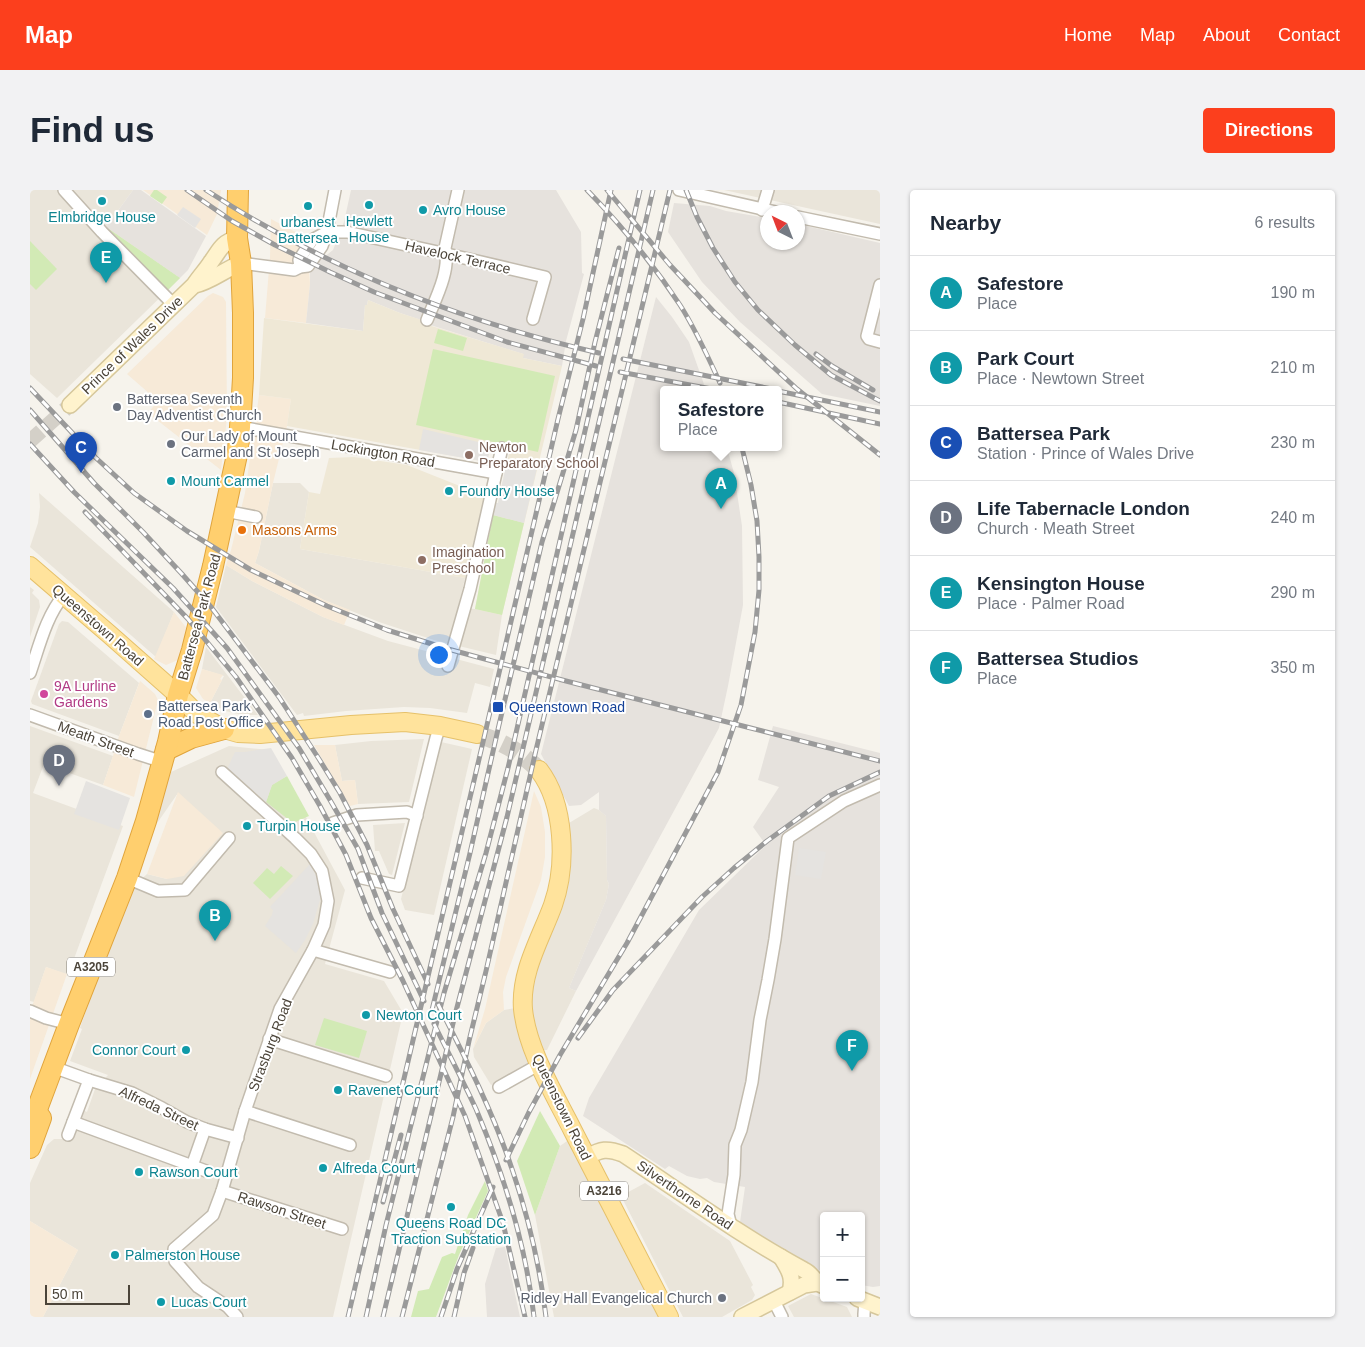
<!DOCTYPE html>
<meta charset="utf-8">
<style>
:root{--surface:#fff;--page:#f2f2f3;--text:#1f2937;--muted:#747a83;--line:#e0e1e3;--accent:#fc3f1d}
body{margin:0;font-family:Arial,sans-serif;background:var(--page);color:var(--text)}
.controls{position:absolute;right:15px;bottom:15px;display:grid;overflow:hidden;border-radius:5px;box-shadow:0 1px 4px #0004}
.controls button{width:45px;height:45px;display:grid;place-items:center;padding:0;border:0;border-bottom:1px solid var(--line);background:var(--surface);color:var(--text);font:25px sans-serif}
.compass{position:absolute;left:730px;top:15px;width:45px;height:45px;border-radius:50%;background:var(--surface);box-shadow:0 1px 4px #0004;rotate:318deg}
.scale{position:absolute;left:15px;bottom:12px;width:85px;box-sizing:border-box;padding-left:5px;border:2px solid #4b4439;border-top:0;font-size:14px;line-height:18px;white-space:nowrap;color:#4b4439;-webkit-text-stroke:4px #fff;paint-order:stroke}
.you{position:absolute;left:408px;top:464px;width:18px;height:18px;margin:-12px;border:4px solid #fff;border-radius:50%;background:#1a73e8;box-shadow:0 0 0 8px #1a73e833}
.badge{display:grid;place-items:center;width:32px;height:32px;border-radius:50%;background:var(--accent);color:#fff;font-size:16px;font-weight:700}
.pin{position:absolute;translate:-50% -41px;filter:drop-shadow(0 1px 2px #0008)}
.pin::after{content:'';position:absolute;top:26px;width:18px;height:15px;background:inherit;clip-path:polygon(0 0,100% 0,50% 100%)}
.popup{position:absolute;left:630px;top:196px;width:122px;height:65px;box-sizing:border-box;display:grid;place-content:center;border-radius:5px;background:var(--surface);filter:drop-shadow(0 1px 4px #0005);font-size:16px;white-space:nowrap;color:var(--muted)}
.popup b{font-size:19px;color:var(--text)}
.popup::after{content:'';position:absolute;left:50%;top:100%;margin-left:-10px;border:10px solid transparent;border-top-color:var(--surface)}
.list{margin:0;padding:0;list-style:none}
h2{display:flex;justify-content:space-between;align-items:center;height:65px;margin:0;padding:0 20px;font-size:21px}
h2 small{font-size:16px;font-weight:400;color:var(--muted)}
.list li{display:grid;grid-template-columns:32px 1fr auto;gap:15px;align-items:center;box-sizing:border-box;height:75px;padding:0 20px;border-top:1px solid var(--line)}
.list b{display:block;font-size:19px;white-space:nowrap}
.list p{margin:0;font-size:16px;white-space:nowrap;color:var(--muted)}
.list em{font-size:16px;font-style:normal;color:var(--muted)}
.map{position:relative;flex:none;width:850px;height:1127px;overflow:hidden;border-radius:5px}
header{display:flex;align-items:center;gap:30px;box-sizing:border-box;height:70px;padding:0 25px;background:var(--accent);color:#fff}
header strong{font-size:24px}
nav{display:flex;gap:28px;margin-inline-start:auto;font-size:18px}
.intro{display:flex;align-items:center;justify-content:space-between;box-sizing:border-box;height:120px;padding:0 30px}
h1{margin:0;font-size:35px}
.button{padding:12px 22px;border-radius:5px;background:var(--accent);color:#fff;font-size:18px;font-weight:700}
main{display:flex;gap:30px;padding:0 30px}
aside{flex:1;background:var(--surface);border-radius:5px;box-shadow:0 1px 4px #0004}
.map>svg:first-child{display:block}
.residential{fill:#eae5da}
.commercial{fill:#f7ead8}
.industrial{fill:#e6e2dd}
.education{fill:#efe8d6}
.green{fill:#d2eab5}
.parking{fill:#e5e3e0}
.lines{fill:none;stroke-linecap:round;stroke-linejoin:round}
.secondary-tunnel{stroke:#d4d0c8;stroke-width:15;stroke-dasharray:15 8;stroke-linecap:butt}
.primary-tunnel{stroke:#d4d0c8;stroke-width:18;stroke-dasharray:18 9;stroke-linecap:butt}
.street-casing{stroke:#c2bbae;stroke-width:14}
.secondary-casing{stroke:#d6c79b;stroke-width:18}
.primary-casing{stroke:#e6c16a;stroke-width:20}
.highway-casing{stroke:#e0a43c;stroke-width:22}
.street{stroke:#fff;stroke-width:11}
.secondary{stroke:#fff3cd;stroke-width:15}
.primary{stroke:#ffe39c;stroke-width:18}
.highway{stroke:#ffcf6e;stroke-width:20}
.rail-casing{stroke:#9a9a9a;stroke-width:5}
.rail{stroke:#fff;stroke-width:3;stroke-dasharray:9;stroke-linecap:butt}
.culture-dot{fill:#0f9aa8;stroke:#fff;stroke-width:2}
.worship-dot{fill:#6b7280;stroke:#fff;stroke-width:2}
.education-dot{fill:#8d6e63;stroke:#fff;stroke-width:2}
.food-dot{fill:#e8710a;stroke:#fff;stroke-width:2}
.hotel-dot{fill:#d1479c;stroke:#fff;stroke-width:2}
.transit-dot{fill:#1a4fb4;stroke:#fff;stroke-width:2}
.service-dot{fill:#5c6f8a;stroke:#fff;stroke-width:2}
.labels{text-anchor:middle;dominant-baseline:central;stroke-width:4;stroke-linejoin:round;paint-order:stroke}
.shield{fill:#fff;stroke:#817c74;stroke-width:1}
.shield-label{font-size:12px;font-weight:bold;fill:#4b4439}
.culture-label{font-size:14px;fill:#0d838f;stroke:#fff;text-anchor:start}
.street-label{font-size:14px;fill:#4b4439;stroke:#fff}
.worship-label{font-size:14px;fill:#5b616d;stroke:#fff;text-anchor:start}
.education-label{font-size:14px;fill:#785e54;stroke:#fff;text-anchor:start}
.food-label{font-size:14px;fill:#c56008;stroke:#fff;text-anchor:start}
.hotel-label{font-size:14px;fill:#b23c85;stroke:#fff;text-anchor:start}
.service-label{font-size:14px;fill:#4e5e75;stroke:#fff;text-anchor:start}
.transit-label{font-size:14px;fill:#164399;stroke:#fff;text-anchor:start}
</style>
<header>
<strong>Map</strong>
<nav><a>Home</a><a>Map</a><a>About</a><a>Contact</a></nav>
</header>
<div class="intro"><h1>Find us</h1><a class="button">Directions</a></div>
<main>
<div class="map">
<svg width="850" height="1127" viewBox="0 0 850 1127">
<rect width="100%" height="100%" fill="#f6f3ec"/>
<g class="residential">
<path d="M0 0H103L76 37 150 88 27 208 0 184Z"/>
<path d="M694 0H850V34Z"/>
<path d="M243 293H270L279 302 270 359 435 388 428 418 445 419 472 425 466 465 404 450 349 432 294 410 225 373 229 361Z"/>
<path d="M9 303 144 422 126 467 0 357 8 333 10 317Z"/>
<path d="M196 375 222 391 293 427 358 451 464 479 460 497 445 493 437 523 400 518 374 517 316 521 274 526 273 523 267 525 186 417Z"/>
<path d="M0 397 4 400 2 403 9 410 10 417 0 447Z"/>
<path d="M32 431 38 432 109 493 89 546 2 514 1 511 29 434Z"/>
<path d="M176 457 211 503 228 525H212L196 521 180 513 194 486 172 479Z"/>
<path d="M0 536 83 566 73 595 14 574 3 603 93 636 38 785 16 777 4 812 0 811Z"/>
<path d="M394 549 379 612 328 614 325 590 312 591 305 555 341 551Z"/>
<path d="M411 552 442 559 404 725 375 720 371 709Z"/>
<path d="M199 556 240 560 315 700 295 774 354 791 373 823 303 1127H13L48 1060 0 1031V993L17 955 24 949H35L50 919 57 922 65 899 78 885 40 871 52 839 50 838 69 784 102 698 117 684 137 689 148 603 123 639 141 582Z"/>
<path d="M564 618 569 620 576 626 577 690 579 694 576 710 539 798 546 801 517 860H508L496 805 537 639 539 633Z"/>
<path d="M375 633 362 685 359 684 349 661H345L343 635Z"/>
<path d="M486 818 506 873 461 895 444 867 443 859 456 833 474 820Z"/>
<path d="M540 949 631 1127H524L505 1025 530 956Z"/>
<path d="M615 993 700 1051 723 1095 721 1097 725 1105 722 1110 692 1127H653L591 1006Z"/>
<path d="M781 1104 817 1117 822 1127H764L758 1116Z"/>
</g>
<g class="commercial">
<path d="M113 0H191L187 24 177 45Z"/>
<path d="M241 29 277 48 280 94 276 133 235 128 240 67Z"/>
<path d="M183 103 193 107 196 112 197 228 191 280 118 223 128 211 97 184 178 106Z"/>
<path d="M229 205 261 209 257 236 243 293 229 361 225 373 294 410 320 420 314 435 293 427 222 391 196 375 201 360 215 303Z"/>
<path d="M144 422 158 440 148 470 136 475 124 469Z"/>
<path d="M172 479 193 485 190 489 192 490 180 513 173 509 166 498Z"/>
<path d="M110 491 125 504 128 510 104 607 73 595 83 566 89 546Z"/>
<path d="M284 555H305L312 591 325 590 328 614 320 616Z"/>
<path d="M504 601 511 617 515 642V667L511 690 476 787 473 802 474 820 456 833 443 859 455 819Z"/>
<path d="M148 602 193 643 154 686 137 689 117 684Z"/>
<path d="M16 777 37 784 0 889V822Z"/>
<path d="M0 1031 48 1060 13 1127H0Z"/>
</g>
<g class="industrial">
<path d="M103 0H111L176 46 158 80 150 88 76 37Z"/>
<path d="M321 0H526L551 42 552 83 554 84 536 151 532 176 493 168V164L394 133V131L370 123 338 110 337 115H335L333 141 276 133 280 94V78L303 60 314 32Z"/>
<path d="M644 13 680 16 696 21 737 28 738 52H768V34L850 53V216L792 204 710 132 672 92 638 42Z"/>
<path d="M626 107 642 127 659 152 676 200H634V258H697L704 283 712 336 713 415 698 496 689 538 546 801 539 798 576 710 579 694 577 690 576 626 569 620V602L551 615 539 616 511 564Z"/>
<path d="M743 536 850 563V1096L843 1097 831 1095V1026H794V1082L780 1077 710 1032 715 997 684 992 677 988 670 989 657 986 639 976 635 979 553 926 559 908 669 720 736 655 723 637 749 597 728 590Z"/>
<path d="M475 1057 490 1127H457L455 1094 466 1058Z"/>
</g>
<g class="education">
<path d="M338 110 370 123 395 131V134L494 164 493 168 532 176 472 425 445 419 463 325 466 313H468L480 259 461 255 457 272 257 236 261 209 229 205 234 128 333 141 335 115H337Z"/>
<path d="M324 267 377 275 455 306 435 388 270 359 279 302 290 304 299 268Z"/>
</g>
<g class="green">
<path d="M124 0H127L137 7 132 14 120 6Z"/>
<path d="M76 37 150 88 135 103 73 41Z"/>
<path d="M0 51 27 79 6 100 0 94Z"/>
<path d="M408 139 437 148 433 161 404 153Z"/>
<path d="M403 159 525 186 508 262 386 235Z"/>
<path d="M463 325 494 333 472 425 445 419Z"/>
<path d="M257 586 279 626 263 633 236 612 242 595Z"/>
<path d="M251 676 263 686 240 709 223 693 237 678 244 684Z"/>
<path d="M294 828 337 841 329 868 285 855Z"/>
<path d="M510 921 530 956 505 1025 487 971Z"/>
<path d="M455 991 458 1001 429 1065 406 1127H381L388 1101 399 1099 412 1067 422 1063 425 1064 438 1025Z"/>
</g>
<g class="parking">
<path d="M153 17 171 29 165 38 147 25Z"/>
<path d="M393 239 461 255 457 272 389 260Z"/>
<path d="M477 271 507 278 494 333 463 325 466 313H468Z"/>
<path d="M241 558 257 586 242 595 236 612 197 579 205 562H215Z"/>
<path d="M56 591 100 608 89 640 44 624Z"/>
<path d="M769 658 796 662 791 689 765 685Z"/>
<path d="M280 674 288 690 291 706 283 734 275 750 266 763 235 736 242 725 243 720 240 717Z"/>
</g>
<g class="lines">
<path class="secondary-tunnel" d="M0 251 40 215"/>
<path class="primary-tunnel" d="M447 544C472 552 490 561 509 580"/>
<defs>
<g id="street">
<path d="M34 0 72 42 144 115"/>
<path d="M649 0 746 22"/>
<path d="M732 20 738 0"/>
<path d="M768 27 850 44"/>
<path d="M211 73 264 80 270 77 278 76 292 56 297 42 305 0"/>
<path d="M270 77 269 70 282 50 297 42H317L417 64 515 87 503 129"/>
<path d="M850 95 837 146 839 149 850 152"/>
<path d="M397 130C405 110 421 80 415 58L428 0"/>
<path d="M210 237 466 283"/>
<path d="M195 321 226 327"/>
<path d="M418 476 440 399 466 283 472 258"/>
<path d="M0 483C9 457 16 426 34 405"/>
<path d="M0 525 108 564 133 572"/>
<path d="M192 582 265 648 281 664 292 681 298 711 294 735 283 760 250 819 215 921 192 1001 183 1025 144 1059 145 1071 168 1097 198 1117 207 1127"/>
<path d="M303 633 327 625 377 622 387 626"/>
<path d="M97 688 128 701 155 700 199 648"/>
<path d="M332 688 369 696 406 548 410 536"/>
<path d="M283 760 360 782"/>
<path d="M0 821 16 828 39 834"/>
<path d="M239 849 356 886"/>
<path d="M23 877 59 890 102 903 132 918 157 932 175 939 208 948"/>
<path d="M469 897 510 874"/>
<path d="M215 921 320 955"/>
<path d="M43 932 176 981"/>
<path d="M38 945 59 890"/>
<path d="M162 976 175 939"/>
<path d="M192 1001 312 1039"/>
<path d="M701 1036 698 1024 704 985 705 955 711 940 722 892 730 830 738 790 745 749 758 648 814 611 850 595"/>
<path d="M744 1111 752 1127"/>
<path d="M834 1127V1124L835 1111"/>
</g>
<g id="secondary">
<path d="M165 95C180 92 196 79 211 73"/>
<path d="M40 215 164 95C169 87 176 80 181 72 190 60 191 53 207 48"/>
<path d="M557 967C571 959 577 958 593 964 652 1003 711 1046 774 1080 783 1084 783 1092 794 1096"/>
<path d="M751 1067C759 1080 764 1087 760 1102"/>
<path d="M827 1108 850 1117"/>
<path d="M712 1127 774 1095 787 1093"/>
</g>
<g id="primary">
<path d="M0 376 79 444 148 505 167 524 194 539 208 543 230 544 321 535 375 532 410 536 447 544"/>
<path d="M509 580C535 614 537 675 523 715 511 748 490 782 493 819 497 860 525 905 543 941 575 1003 607 1065 639 1127"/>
</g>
<g id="highway">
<path d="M136 560 161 548 194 539"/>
<path d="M0 926 6 922 39 834 97 688 116 631 138 552 148 505 162 460 183 376 208 260 210 237 213 188V123L211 73 207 48 208 0"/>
<path d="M0 958 11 928 6 922"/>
</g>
</defs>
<use href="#street" class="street-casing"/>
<use href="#secondary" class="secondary-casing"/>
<use href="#primary" class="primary-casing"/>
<use href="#highway" class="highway-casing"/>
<use href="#street" class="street"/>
<use href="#secondary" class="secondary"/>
<use href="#primary" class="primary"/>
<use href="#highway" class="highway"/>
<defs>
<g id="rail">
<path d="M157 0 202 31 245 55 300 82 344 102 477 152 566 176"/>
<path d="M176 0C295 78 430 131 569 163"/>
<path d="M557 0C591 35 623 74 650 115 666 140 678 167 690 193"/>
<path d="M577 0 640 75 685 123 767 199 850 265"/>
<path d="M656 0 667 27 683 58 705 92 728 120 765 155 801 185 850 211"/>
<path d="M786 164 802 176 843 200"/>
<path d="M593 169 747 200"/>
<path d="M590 182 687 200"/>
<path d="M0 198 65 267 104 303 157 341 221 380 297 416 357 440 418 459 536 491 850 571"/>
<path d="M748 201 850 222"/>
<path d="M748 212 850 234"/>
<path d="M0 220 64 293 113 342 152 384 181 417 249 507 289 569 310 603 337 655 363 719 398 794"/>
<path d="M0 254 44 302 143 398 197 458 269 558 300 610 328 659 352 723 394 811"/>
<path d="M55 322 158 429 206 487 262 568 290 616 316 665 341 728 373 791 435 926 473 1033 495 1127"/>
<path d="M408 814C436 869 464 924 483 982 499 1029 510 1078 516 1127"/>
<path d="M402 820 440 663 469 535 512 352 546 240 565 152 589 58"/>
<path d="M404 834C418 862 433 891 446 919 474 985 496 1056 504 1127"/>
<path d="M548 848 583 800 672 707 704 678 737 651 799 606 850 582"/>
<path d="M476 970 499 922 530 865 597 753 688 582 711 515 725 442 729 400V367L727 331 721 295 712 258"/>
<path d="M353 1012 371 945"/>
<path d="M318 1127 450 565 528 229 553 129 581 0"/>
<path d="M336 1127 356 1035 414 803 456 663 478 578 610 0"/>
<path d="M353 1127 425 825 477 627 623 0"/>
<path d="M372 1127 423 927 439 851 456 781 506 560 640 0"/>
<path d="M411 1127 427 1079 463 997"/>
<path d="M424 1127 434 1083 443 1058"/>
</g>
</defs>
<use href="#rail" class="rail-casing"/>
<use href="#rail" class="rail"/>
</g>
<g class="culture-dot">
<circle cx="72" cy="11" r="5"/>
<circle cx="339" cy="15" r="5"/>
<circle cx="278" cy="16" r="5"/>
<circle cx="393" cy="20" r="5"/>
<circle cx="141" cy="291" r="5"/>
<circle cx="419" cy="301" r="5"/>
<circle cx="217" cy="636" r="5"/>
<circle cx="336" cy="825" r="5"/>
<circle cx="156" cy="860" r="5"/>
<circle cx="308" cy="900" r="5"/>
<circle cx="293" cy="978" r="5"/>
<circle cx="109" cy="982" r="5"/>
<circle cx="421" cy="1017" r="5"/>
<circle cx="85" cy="1065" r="5"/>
<circle cx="131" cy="1112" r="5"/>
</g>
<g class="worship-dot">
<circle cx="87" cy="217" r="5"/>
<circle cx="141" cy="254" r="5"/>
<circle cx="692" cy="1108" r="5"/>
</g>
<g class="education-dot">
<circle cx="439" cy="265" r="5"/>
<circle cx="392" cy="370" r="5"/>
</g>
<circle class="food-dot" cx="212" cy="340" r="5"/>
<circle class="hotel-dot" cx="14" cy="504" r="5"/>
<rect class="transit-dot" x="462" y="511" width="12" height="12" rx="2.5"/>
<circle class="service-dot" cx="118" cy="524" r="5"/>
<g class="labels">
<g class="shield">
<rect x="37" y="767.5" width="48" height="19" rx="4"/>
<rect x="550" y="991.5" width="48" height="19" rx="4"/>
</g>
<g class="shield-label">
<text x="61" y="777">A3205</text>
<text x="574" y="1001">A3216</text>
</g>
<g class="culture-label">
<text x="403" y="20">Avro House</text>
<text x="72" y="27" text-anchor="middle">Elmbridge House</text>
<text x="339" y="31" text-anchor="middle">Hewlett<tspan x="339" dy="16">House</tspan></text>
<text x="278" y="32" text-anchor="middle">urbanest<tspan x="278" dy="16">Battersea</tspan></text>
<text x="151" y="291">Mount Carmel</text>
<text x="429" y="301">Foundry House</text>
<text x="227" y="636">Turpin House</text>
<text x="346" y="825">Newton Court</text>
<text x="146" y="860" text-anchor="end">Connor Court</text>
<text x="318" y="900">Ravenet Court</text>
<text x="303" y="978">Alfreda Court</text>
<text x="119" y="982">Rawson Court</text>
<text x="421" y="1033" text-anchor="middle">Queens Road DC<tspan x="421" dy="16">Traction Substation</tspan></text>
<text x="95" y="1065">Palmerston House</text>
<text x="141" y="1112">Lucas Court</text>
</g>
<g class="street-label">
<text transform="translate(428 67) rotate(13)">Havelock Terrace</text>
<text transform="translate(102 155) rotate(-44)">Prince of Wales Drive</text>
<text transform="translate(353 263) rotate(10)">Lockington Road</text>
<text transform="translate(169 427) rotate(-75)">Battersea Park Road</text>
<text transform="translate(68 435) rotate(41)">Queenstown Road</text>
<text transform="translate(66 549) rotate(20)">Meath Street</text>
<text transform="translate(240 855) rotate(-69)">Strasburg Road</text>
<text transform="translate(532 917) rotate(64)">Queenstown Road</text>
<text transform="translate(129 918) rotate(25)">Alfreda Street</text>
<text transform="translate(655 1005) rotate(34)">Silverthorne Road</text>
<text transform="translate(252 1020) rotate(18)">Rawson Street</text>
</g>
<g class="worship-label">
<text x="97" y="209">Battersea Seventh<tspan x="97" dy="16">Day Adventist Church</tspan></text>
<text x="151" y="246">Our Lady of Mount<tspan x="151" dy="16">Carmel and St Joseph</tspan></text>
<text x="682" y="1108" text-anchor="end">Ridley Hall Evangelical Church</text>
</g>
<g class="education-label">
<text x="449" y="257">Newton<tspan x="449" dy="16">Preparatory School</tspan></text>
<text x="402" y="362">Imagination<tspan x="402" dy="16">Preschool</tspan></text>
</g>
<g class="food-label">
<text x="222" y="340">Masons Arms</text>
</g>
<g class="hotel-label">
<text x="24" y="496">9A Lurline<tspan x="24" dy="16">Gardens</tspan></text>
</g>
<g class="service-label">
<text x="128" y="516">Battersea Park<tspan x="128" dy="16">Road Post Office</tspan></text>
</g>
<g class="transit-label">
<text x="479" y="517">Queenstown Road</text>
</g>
</g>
</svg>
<div class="controls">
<button>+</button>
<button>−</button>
</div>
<svg class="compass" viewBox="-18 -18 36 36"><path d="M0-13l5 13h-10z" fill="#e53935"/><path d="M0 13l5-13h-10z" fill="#747a83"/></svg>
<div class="scale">50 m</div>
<div class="you"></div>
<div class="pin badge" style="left:691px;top:319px;background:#0f9aa8">A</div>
<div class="popup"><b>Safestore</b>Place</div>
<div class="pin badge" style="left:185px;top:751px;background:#0f9aa8">B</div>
<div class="pin badge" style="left:51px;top:283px;background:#1a4fb4">C</div>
<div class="pin badge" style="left:29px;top:596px;background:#6b7280">D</div>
<div class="pin badge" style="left:76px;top:93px;background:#0f9aa8">E</div>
<div class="pin badge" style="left:822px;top:881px;background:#0f9aa8">F</div>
</div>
<aside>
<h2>Nearby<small>6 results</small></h2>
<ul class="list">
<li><span class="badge" style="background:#0f9aa8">A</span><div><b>Safestore</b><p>Place</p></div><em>190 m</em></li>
<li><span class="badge" style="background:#0f9aa8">B</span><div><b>Park Court</b><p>Place · Newtown Street</p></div><em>210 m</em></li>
<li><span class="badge" style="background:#1a4fb4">C</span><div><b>Battersea Park</b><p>Station · Prince of Wales Drive</p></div><em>230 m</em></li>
<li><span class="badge" style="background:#6b7280">D</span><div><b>Life Tabernacle London</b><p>Church · Meath Street</p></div><em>240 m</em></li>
<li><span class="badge" style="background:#0f9aa8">E</span><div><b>Kensington House</b><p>Place · Palmer Road</p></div><em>290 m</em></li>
<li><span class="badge" style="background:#0f9aa8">F</span><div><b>Battersea Studios</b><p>Place</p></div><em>350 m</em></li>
</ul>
</aside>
</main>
